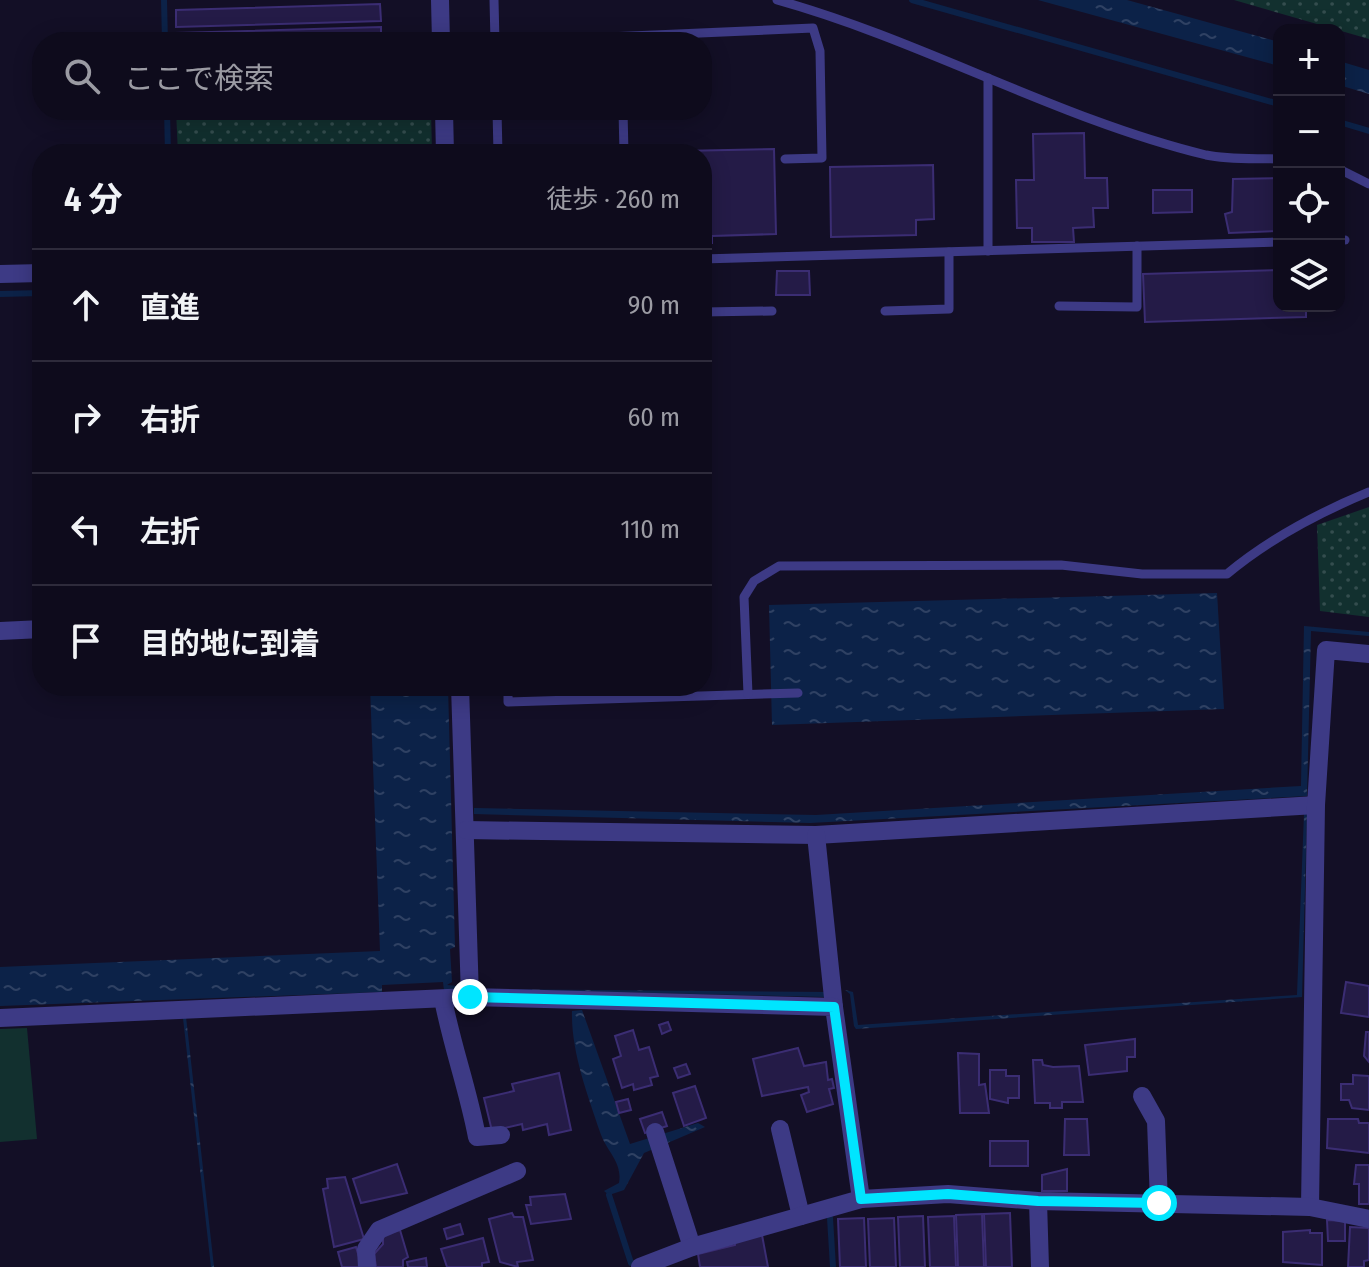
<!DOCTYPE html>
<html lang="ja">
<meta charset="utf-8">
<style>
:root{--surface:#0e0b1c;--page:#171425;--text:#f1f3f6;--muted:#9b9ba3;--line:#2e2b3b}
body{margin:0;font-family:"Fira Sans Condensed","Noto Sans JP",sans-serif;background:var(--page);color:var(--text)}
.controls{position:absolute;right:24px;top:24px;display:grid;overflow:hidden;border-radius:16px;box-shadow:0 4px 20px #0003}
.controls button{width:72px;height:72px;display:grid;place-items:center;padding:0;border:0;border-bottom:2px solid var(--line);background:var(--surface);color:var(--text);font:40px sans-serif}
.stop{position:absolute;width:24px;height:24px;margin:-18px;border:6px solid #00e5ff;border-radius:50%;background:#fff}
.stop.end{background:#00e5ff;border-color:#fff;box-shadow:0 2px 8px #0008}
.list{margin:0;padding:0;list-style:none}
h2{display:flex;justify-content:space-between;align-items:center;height:104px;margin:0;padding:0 32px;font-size:34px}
h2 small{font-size:26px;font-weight:400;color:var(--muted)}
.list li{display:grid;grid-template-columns:52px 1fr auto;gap:24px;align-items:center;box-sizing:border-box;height:112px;padding:0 32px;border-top:2px solid var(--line)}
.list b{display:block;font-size:30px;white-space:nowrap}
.list em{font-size:26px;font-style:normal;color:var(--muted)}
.icon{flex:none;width:44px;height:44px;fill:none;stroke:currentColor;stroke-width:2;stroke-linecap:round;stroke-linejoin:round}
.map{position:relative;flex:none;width:1369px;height:1267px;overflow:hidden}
.search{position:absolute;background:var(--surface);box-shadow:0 4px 20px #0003;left:32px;top:32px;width:680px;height:88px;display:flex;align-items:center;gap:20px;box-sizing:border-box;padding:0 28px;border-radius:32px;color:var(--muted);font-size:30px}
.panel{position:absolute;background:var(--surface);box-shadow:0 4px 20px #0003;left:32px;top:144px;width:680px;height:552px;border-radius:32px}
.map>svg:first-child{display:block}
.grass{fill:url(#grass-dots)}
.garden{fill:#12302f}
.water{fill:url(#water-ripples)}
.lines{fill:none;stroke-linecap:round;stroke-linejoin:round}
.stream{stroke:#0c2248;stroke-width:6}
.building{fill:#241b47;stroke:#3b2d73;stroke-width:2}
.lane{stroke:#3d3a85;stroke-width:9}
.street{stroke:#3d3a85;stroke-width:18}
.route{stroke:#00e5ff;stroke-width:10}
</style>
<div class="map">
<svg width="1369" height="1267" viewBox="0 0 1369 1267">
<defs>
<pattern id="grass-dots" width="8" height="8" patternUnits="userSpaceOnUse" patternTransform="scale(2)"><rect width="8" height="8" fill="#12302f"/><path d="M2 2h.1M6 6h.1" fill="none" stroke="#344d4e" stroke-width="1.8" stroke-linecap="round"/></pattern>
<pattern id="water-ripples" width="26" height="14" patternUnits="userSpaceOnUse" patternTransform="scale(2)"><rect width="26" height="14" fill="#0c2248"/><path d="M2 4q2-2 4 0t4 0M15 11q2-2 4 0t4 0" fill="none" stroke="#2f4163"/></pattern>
</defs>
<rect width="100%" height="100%" fill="#130f26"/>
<g class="grass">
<path d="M1234 0H1369V39Z"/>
<path d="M176 110H431L432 154H178Z"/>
<path d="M1369 507V617L1320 611 1317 525Z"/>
</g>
<path class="garden" d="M27 1028 37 1139 0 1142V1029Z"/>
<g class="water">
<path d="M1038 0H1127L1279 42V66Z"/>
<path d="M1339 61 1369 70V94L1339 85Z"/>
<path d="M1217 593 1224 709 772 725 769 605Z"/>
<path d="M1304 626 1369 632V636L1311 631 1307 796 810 823 474 814V808L816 815 1301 786Z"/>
<path d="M370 686H448L455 947 450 949 452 982 447 985 458 986 459 989 444 990 443 982 382 985V992L0 1006V967L380 951Z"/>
<path d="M1304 814H1307L1302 997 856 1029 854 1026 850 994 845 990 853 992 858 1025 1297 995Z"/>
<path d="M481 989 827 992 826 997Z"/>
<path d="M582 1010 630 1144 698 1123 705 1127 644 1153 624 1190 609 1195 604 1191 619 1183C623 1162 606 1151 600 1132 587 1093 571 1051 572 1011Z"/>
<path d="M186 1017 214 1267H211L183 1018Z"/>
</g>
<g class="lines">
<g class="stream">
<path d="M164 0 165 42"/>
<path d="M912 0 1279 104"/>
<path d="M167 110 168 154"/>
<path d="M1339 122 1369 131"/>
<path d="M0 294 42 293"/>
<path d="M609 1195 631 1263"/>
<path d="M830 1218 833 1267"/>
</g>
</g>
<g class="building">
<path d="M380 4 381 21 176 27V10Z"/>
<path d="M381 27V42H176V33Z"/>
<path d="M1084 133 1085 178H1107L1108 208H1093L1094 227 1073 228 1074 242H1032V228H1017L1016 180H1034L1033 134Z"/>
<path d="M774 149 776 234 712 236V243H702V154H680V151Z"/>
<rect x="646" y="151" width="34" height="3"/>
<path d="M933 165 934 219 916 220V235L831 237 830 167Z"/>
<path d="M1279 178V231L1229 233 1225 214 1232 212 1233 179Z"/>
<path d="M1153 190H1192V212L1153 213Z"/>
<path d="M1279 270V306H1306V317L1145 322 1143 274Z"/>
<path d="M777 271H809L810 295H776Z"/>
<path d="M702 366H706L705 384H702Z"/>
<path d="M1346 982 1369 986V1017L1341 1013Z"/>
<path d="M668 1022 671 1030 662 1034 659 1025Z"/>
<path d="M633 1030 639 1050 649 1047 658 1076 650 1078 652 1085 634 1090 633 1084 622 1088 613 1059 621 1056 615 1036Z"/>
<path d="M1366 1032H1369V1062L1364 1056Z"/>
<path d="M1135 1039V1057H1127V1071L1089 1075 1085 1045Z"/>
<path d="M798 1048 804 1066 826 1062 828 1080 832 1079 834 1088 829 1089 833 1104 807 1112 801 1095 809 1092 808 1087 762 1096 753 1059Z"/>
<path d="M958 1053 979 1054V1085L985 1084 989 1113H960Z"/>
<path d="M1033 1060H1042L1043 1065 1053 1067 1079 1066 1083 1102H1062V1108H1050V1103H1035Z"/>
<path d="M686 1064 690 1074 678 1078 674 1068Z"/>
<path d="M990 1070H1006V1076H1019V1098H1008V1103L990 1099Z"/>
<path d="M559 1073 571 1130 549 1135 547 1124 523 1130 522 1124 492 1131 484 1098 514 1091 512 1084Z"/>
<path d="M1353 1075 1369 1076V1110L1352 1108 1349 1100H1341V1084H1353Z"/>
<path d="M695 1086 706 1118 684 1126 673 1093Z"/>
<path d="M628 1099 631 1110 619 1113 616 1102Z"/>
<path d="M662 1112 667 1126 645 1133 640 1119Z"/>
<path d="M1065 1119H1087L1089 1155H1064Z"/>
<path d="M1328 1119H1358L1359 1123H1369V1153L1327 1148Z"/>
<rect x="990" y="1141" width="38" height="25"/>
<path d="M397 1164 407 1193 361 1203 353 1179Z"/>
<path d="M1356 1165H1369V1204H1359V1184H1354Z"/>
<path d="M1067 1169V1191H1042V1175Z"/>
<path d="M345 1177 364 1239 334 1247 323 1189 328 1188 327 1179Z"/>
<path d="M565 1194 571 1219 531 1224 526 1205H531L530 1197Z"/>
<path d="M512 1213 514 1217H523L533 1260 517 1262 518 1267 500 1262 489 1219Z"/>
<path d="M1010 1213 1012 1267H986L984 1214Z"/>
<path d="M982 1214 984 1267H958L956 1215Z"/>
<path d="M923 1216 925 1267H900L898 1217Z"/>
<path d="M954 1216 956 1267H930L928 1217Z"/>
<path d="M864 1218 866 1267H840L838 1219Z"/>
<path d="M894 1218 896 1267H870L868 1219Z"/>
<path d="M1327 1220 1345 1221V1241H1328Z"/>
<path d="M460 1224 463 1234 447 1239 444 1229Z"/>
<path d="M1350 1227 1369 1228V1260L1364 1261V1267H1348Z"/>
<path d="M400 1230 408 1257 403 1260V1267H376L374 1254 383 1244V1234Z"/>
<path d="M1310 1230V1233H1322V1265L1283 1262V1232Z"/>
<path d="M762 1235 768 1267H700L698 1254 735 1245V1239Z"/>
<path d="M483 1238 489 1262 482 1263V1267H447L441 1249Z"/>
<path d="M356 1247 362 1267H342L338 1252Z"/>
<path d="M426 1258 427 1267H408L407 1262Z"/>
</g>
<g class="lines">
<g class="lane">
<path d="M494 0 495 42"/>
<path d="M777 0C924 41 1058 119 1206 155 1229 160 1256 158 1279 159"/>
<path d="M570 42 584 38 813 28 820 51 822 158 785 159"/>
<path d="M988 78V251"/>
<path d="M497 110 498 154"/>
<path d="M623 110 624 154"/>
<path d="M1339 169 1369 184"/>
<path d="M1339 240H1345"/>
<path d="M702 259 1279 242"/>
<path d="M1059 306 1137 307V246"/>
<path d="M885 311 949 309V252"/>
<path d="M702 312 772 311"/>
<path d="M508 686V702L798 693"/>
<path d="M748 694 744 597 754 581 779 566 1061 565 1142 574H1227C1270 538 1318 513 1369 492"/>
</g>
<g class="street">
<path d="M440 0 441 42"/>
<path d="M444 110 445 154"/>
<path d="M0 274 42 273"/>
<path d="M0 631 42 629"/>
<path d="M460 686 470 997"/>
<path d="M466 830 816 835 1316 805"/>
<path d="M816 835 834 1007"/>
<path d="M443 999C452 1046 468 1089 477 1137L501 1135"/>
<path d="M0 1018 470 997 834 1007 861 1199"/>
<path d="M1142 1096 1156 1121 1159 1203"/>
<path d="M780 1129 801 1216"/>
<path d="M655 1132 692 1247"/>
<path d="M1038 1201 1040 1267"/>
<path d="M1310 1207 1316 805 1326 650 1369 654"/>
<path d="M367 1267 366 1249 379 1230 517 1171"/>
<path d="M640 1267 692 1247 861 1199 948 1194 1038 1201 1310 1207 1369 1219"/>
</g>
</g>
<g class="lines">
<path class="route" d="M470 997 834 1007 861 1199 948 1194 1038 1201 1159 1203"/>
</g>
</svg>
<div class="controls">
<button>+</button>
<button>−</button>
<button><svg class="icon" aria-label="locate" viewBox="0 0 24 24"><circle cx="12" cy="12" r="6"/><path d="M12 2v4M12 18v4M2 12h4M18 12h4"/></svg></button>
<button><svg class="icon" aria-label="layers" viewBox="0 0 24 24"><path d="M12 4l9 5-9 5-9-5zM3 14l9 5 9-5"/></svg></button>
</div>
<div class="stop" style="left:1159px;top:1203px"></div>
<div class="stop end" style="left:470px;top:997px"></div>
<div class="search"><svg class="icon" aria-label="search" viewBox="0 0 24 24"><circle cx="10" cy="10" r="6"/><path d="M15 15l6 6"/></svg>ここで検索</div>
<section class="panel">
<h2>4 分<small>徒歩 · 260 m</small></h2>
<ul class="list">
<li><svg class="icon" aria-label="ahead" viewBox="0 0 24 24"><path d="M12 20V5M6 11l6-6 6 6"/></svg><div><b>直進</b></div><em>90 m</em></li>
<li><svg class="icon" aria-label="right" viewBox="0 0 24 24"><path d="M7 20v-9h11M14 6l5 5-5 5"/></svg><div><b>右折</b></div><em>60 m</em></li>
<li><svg class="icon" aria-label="left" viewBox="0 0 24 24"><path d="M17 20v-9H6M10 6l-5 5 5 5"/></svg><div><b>左折</b></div><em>110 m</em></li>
<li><svg class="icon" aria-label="arrive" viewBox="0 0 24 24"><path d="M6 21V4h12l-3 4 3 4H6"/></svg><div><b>目的地に到着</b></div></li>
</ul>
</section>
</div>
